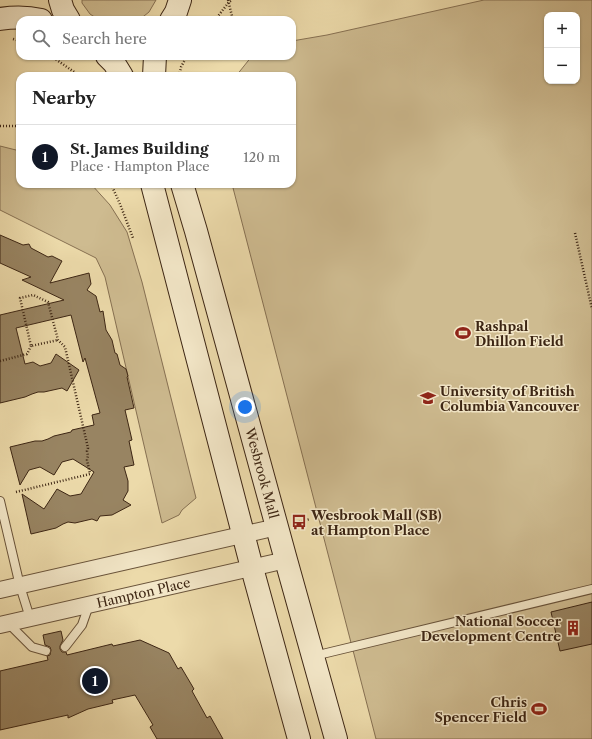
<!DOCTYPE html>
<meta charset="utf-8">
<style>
:root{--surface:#fff;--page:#f6f6f6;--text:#222;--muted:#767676;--line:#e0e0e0;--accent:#111827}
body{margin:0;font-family:"Libre Caslon Text",serif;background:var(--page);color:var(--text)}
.controls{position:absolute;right:12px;top:12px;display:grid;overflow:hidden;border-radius:8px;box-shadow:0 1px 3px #0004}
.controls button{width:36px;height:36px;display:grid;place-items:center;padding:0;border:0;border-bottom:1px solid var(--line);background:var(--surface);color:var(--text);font:20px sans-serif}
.you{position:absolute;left:245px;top:407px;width:14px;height:14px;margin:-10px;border:3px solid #fff;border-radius:50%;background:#1a73e8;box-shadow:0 0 0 6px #1a73e833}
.badge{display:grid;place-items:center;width:26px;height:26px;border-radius:50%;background:var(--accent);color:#fff;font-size:13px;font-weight:700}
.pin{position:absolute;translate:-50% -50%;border:2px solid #fff;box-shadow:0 1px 4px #0006}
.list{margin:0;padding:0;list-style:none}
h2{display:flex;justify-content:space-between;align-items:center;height:52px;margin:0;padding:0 16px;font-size:17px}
h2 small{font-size:13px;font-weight:400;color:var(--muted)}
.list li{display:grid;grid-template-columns:26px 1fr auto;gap:12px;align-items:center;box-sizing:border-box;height:64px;padding:0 16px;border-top:1px solid var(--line)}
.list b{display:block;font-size:15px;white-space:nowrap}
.list p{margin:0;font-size:13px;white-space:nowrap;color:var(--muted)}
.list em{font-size:13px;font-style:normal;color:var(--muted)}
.icon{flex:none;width:22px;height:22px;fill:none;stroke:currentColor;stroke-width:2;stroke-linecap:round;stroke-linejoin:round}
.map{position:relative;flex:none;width:592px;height:739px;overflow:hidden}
.search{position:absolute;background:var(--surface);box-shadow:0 1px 3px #0004;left:16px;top:16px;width:280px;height:44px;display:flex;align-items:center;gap:10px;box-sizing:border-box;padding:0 14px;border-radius:12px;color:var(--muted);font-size:15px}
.panel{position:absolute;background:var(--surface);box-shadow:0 1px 3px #0004;left:16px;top:72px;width:280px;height:116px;border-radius:12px}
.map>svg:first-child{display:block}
.green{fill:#cebb90;stroke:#867052;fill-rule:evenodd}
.building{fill:#988462;stroke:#3d2614}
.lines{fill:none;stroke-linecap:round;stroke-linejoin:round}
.lane-casing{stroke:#69533a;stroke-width:10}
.street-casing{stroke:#69533a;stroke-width:18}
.secondary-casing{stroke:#3d2614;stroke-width:24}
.path{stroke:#3d2614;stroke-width:2.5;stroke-dasharray:1 2;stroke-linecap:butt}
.lane{stroke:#f3e7c8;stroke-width:8}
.street{stroke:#f3e7c8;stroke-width:16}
.secondary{stroke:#f3e7c8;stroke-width:22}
.labels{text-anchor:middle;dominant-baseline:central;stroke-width:3;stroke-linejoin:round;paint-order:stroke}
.poi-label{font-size:13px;font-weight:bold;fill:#3d2614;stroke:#f3e7c8;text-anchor:start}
.street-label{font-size:13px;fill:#3d2614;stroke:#f3e7c8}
</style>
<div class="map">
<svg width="592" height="739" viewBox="0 0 592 739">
<rect width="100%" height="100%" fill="#ecdaaa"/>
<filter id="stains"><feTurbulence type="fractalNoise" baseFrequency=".005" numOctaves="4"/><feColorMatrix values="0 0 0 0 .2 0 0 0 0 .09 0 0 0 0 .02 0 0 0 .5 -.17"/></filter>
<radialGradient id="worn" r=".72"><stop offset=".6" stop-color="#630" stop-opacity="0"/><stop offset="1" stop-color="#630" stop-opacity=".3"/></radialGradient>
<g class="green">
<path d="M82 0H156L149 12 139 20H99L90 14 82 3Z"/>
<path d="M484 0H592V739H376L232 184H292V76H236L252 56H292V41L327 35ZM547 15H577V81H547Z"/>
<path d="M0 146 20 151V184H91L110 205 127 232 142 282 196 498 182 510 179 515 162 523 105 277 96 258 0 210Z"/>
</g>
<g class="building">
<path d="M0 235 23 245 29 244 31 248 48 257 52 256 62 261 50 283 89 273 91 284 87 290 96 296 100 312 103 311 106 330 112 340 115 353 117 354 120 365 126 369 128 376 127 377 134 408 125 410 132 440 129 441 134 465 124 467 128 481V491L123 500 131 505 112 515 100 516 97 521 92 519 75 523 68 522 63 524 56 528 31 534 22 494 44 509 57 489 70 496 81 494 94 472 73 459 62 462 54 475 40 467 29 470 20 485 10 447 35 441H42L48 439 54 436 71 432 72 430 94 425 92 415 100 413 85 358 83 362 71 315 16 328 25 364 33 362 40 366 51 363 56 354 79 370 67 391 62 388 44 392H38L32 394 25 397 0 403V315L64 300 22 280 31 277 0 263Z"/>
<path d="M592 602V644L560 651 551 612Z"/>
<path d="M61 631 63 640 60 646V649L62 652H66L67 655 112 644 113 646 140 640 169 653 178 669 181 667 194 689 192 691 207 718 210 716 223 739H157L150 727 153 725 135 695 112 700 113 703 88 709 68 718V715L0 730V671L48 660 47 656 50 655 51 650 50 647 45 645 43 635Z"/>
</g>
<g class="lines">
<defs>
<g id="lane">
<path d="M0 501 20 586 30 618"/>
<path d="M8 623 32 647 46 651"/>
<path d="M65 647 82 625 89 605"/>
<path d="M314 656 592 589"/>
</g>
<g id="street">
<path d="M0 590 277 527"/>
<path id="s1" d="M0 625 286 560"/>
</g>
<g id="secondary">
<path d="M60 0 63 10 69 20"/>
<path d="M0 19C13 17 28 17 41 20"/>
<path d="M171 20 176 12 180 0"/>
<path d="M107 56 114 63 122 76"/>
<path d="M154 76 155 56"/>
<path d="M152 184 252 568 299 739"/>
<path id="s2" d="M182 184 196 231 286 560 336 739"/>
</g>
</defs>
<use href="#lane" class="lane-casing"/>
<use href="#street" class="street-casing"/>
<use href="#secondary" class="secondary-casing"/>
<g class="path">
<path d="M228 0 233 20"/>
<path d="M215 20 229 2 232 0"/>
<path d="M13 39 20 41"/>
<path d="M51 56 80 76"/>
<path d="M179 76 181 67 187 56"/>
<path d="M0 126H20"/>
<path d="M111 184 120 204 133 238"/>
<path d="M575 233 592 309"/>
<path d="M0 361 27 354 31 346"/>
<path d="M16 492 90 474 87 460 88 456 87 451 88 448 65 347 58 340 48 302 33 295 20 298 31 346 58 340"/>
<path d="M299 522 310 519"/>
</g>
<use href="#lane" class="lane"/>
<use href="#street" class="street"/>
<use href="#secondary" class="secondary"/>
</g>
<defs>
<symbol id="stadium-bare" viewBox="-9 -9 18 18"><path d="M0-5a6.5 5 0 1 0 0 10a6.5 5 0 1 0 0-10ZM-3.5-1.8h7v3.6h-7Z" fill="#8f2418" stroke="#f3e7c8" stroke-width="2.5" paint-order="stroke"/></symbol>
<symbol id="university-bare" viewBox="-9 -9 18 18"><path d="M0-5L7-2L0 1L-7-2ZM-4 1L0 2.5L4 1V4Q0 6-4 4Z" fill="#8f2418" stroke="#f3e7c8" stroke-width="2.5" paint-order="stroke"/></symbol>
<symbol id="bus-bare" viewBox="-9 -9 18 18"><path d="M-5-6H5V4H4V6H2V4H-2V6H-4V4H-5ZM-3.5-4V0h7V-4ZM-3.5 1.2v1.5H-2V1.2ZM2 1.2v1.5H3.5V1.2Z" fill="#8f2418" stroke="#f3e7c8" stroke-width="2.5" paint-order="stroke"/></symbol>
<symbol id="building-bare" viewBox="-9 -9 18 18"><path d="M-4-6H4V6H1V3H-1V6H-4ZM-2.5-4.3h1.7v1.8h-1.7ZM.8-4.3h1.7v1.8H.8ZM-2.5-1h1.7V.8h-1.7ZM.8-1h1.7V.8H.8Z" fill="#8f2418" stroke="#f3e7c8" stroke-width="2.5" paint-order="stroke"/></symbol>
</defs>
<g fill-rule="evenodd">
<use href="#stadium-bare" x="452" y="322" width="22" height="22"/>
<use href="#university-bare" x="417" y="387" width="22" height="22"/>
<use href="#bus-bare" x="288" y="511" width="22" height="22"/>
<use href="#building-bare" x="562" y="617" width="22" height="22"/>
<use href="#stadium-bare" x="528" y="698" width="22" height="22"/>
</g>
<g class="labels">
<g class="poi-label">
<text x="475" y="326">Rashpal<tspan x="475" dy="15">Dhillon Field</tspan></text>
<text x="440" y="391">University of British<tspan x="440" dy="15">Columbia Vancouver</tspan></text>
<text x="311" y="515">Wesbrook Mall (SB)<tspan x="311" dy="15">at Hampton Place</tspan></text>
<text x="561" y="621" text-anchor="end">National Soccer<tspan x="561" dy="15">Development Centre</tspan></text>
<text x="527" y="702" text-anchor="end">Chris<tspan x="527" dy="15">Spencer Field</tspan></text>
</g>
<g class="street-label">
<text stroke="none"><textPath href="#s2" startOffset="300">Wesbrook Mall</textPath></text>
<text stroke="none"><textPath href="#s1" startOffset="147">Hampton Place</textPath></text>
</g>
</g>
<rect width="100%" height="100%" filter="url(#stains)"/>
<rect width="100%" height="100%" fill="url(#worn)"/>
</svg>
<div class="controls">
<button>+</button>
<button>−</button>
</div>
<div class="you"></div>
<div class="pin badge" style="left:95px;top:681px">1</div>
<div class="search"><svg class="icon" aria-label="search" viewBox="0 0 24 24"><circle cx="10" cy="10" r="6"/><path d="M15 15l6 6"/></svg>Search here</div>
<section class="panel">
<h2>Nearby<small></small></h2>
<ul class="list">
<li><span class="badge">1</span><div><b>St. James Building</b><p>Place · Hampton Place</p></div><em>120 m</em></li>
</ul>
</section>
</div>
